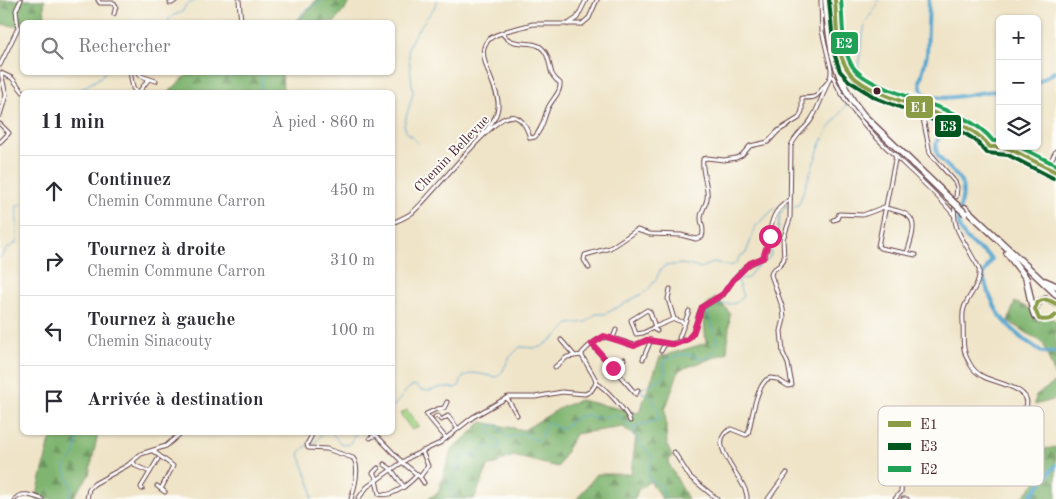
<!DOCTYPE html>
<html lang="fr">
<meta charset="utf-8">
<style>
:root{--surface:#fff;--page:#f7f7f7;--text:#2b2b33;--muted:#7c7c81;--line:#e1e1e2}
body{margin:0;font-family:"Old Standard TT",serif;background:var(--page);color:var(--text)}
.controls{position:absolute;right:15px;top:15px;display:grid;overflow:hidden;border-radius:8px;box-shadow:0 1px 4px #0004}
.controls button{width:45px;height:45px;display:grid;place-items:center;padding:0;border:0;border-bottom:1px solid var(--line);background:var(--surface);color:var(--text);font:25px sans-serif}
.stop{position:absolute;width:15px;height:15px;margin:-11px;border:4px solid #db2777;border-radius:50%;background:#fff}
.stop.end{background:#db2777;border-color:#fff;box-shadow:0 1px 5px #0008}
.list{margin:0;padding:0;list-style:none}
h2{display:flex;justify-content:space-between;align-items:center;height:65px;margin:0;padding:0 20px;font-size:21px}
h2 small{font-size:16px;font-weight:400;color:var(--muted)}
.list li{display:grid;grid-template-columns:32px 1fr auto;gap:15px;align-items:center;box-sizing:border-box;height:70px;padding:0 20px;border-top:1px solid var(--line)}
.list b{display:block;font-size:19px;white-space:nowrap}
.list p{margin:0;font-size:16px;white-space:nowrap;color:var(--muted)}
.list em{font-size:16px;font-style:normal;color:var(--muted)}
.icon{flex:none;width:28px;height:28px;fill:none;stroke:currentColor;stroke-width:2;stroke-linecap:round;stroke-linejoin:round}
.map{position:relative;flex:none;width:1056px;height:499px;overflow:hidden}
.search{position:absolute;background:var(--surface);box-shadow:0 1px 4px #0004;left:20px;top:20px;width:375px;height:55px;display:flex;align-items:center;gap:12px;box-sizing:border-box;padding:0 18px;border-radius:8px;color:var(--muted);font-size:19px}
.panel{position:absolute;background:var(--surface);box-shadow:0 1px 4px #0004;left:20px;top:90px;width:375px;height:345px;border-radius:8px}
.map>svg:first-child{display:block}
.forest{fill:url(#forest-firs);stroke:#656a4e}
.pitch{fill:#a0d383;stroke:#757957}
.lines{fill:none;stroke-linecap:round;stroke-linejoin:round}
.stream{stroke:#55a6cf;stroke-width:1}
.river{stroke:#55a6cf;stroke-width:4}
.minor-casing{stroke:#633d43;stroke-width:5}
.major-casing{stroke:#633d43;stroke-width:6}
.highway-casing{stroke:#633d43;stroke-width:8}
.minor{stroke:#fff;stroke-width:3}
.major{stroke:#fff;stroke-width:4.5}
.highway{stroke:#fff;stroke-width:5.5}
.highway-bridge-casing{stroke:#633d43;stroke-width:8;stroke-linecap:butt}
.highway-bridge{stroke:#fff;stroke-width:5.5}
.bus-1-casing{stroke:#fdfcf7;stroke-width:8}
.bus-2-casing{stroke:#fdfcf7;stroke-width:8}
.bus-3-casing{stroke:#fdfcf7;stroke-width:8}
.bus-1{stroke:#8a9c46;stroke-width:4}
.bus-2{stroke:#005820;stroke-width:4}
.bus-3{stroke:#1fa055;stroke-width:4}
.route{stroke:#db2777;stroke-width:6}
.bus-dot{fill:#4a1f2b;stroke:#fdfcf7;stroke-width:2}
.labels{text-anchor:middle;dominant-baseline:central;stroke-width:4;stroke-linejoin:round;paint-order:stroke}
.street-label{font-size:14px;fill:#4a1f2b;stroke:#fdfcf7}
.key{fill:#fdfcf7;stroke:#c7baba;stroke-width:1}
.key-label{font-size:14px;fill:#4a1f2b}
.line-badge{stroke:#fdfcf7;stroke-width:2}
.badge-label{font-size:14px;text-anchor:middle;font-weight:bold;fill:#fff}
</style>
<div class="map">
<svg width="1056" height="499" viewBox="0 0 1056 499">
<defs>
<pattern id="forest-firs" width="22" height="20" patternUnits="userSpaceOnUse" patternTransform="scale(1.25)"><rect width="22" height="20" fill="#80b571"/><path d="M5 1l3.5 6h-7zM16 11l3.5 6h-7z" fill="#6b935d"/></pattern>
</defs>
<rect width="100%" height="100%" fill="#fdfcf7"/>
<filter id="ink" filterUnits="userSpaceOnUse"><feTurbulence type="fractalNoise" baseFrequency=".02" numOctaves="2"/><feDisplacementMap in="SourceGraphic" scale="10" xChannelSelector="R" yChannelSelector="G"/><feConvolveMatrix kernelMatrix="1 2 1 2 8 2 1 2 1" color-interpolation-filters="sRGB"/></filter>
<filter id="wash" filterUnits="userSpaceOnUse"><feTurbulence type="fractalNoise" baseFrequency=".0096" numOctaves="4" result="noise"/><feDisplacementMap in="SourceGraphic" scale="20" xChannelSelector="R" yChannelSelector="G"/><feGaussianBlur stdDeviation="1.12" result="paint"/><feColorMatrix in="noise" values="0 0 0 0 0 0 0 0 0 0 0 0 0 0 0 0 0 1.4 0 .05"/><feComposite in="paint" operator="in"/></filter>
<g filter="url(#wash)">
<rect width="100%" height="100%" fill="#efe4c8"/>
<g class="forest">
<path d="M0 0H44L45 22H22V27L0 24Z"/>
<path d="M316 0H352L335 22H293L307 12Z"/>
<path d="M190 72 282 73 283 92H169Z"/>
<path d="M716 297 730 313 727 353 679 370 665 410 667 445 672 456 668 462 688 499H662L650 481 638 490 635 499H577L597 474H631L636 437 623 427 575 434 558 467 513 456 488 467 474 499H427L438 493 451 451 482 422 524 430 562 407 580 400 639 413 660 357 706 343 704 320 695 317Z"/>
<path d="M1015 302 1056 321V379L1043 343 1008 321Z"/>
<path d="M1056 382V399L1035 405 1036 395Z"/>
<path d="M56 433H98L89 475 72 499H36L50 440Z"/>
<path d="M1056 447V499H1021L1035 483 1045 449Z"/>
</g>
<path class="pitch" d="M407 410 419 426 412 430 400 414Z"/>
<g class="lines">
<g class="stream">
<path d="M167 22 172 16 182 12 186 5 197 0"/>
<path d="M306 22 300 18 302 13 322 0"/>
<path d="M857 73 865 23 877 6 878 0"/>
<path d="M77 92C85 85 99 81 105 72"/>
<path d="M261 92 262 72"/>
<path d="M419 145 406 131 404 125 413 93 408 48 414 35 434 8 437 0"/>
<path d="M784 206 793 207 799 204 821 143 828 130 847 104"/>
<path d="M0 258 7 249 17 242C18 230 16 217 17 205L22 204"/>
<path d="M392 407C402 400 404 388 415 385L421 390 429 391 442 387 455 388 459 386 463 377 467 375 474 373 497 377 502 372 510 357 520 347 536 348 541 347 558 335 569 324 586 322 596 314H605L642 294 648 290 656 279 660 271 664 266 682 264 701 268 714 262 728 266 733 265 737 262 740 256 746 253 756 226 776 207"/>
<path d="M331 432 340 443 349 445 356 432"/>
<path d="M68 499C76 481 66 482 65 468 65 462 71 461 74 456 77 448 75 440 80 432"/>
<path d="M312 499 311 487 299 454C305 442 318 447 322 432"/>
<path d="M454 499V495L448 484 453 479 460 459 465 456 477 457 483 448 489 446 496 451 499 449V442C494 437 487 436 489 427L491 425H497C509 442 506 437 524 433 546 451 540 430 548 422L557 428 562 429 573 420 580 416 587 415 597 418 617 415C624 418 625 427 633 428"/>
<path d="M665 499 661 486 649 479V466L653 457C645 449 635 441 634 428L636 426 659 420C659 410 654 393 642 393L641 389 664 377 666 374 663 366 667 359 684 354 692 355 702 359 708 358 712 354 714 351 717 337 708 315 709 310C718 298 735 311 743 296L738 282 740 279 748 278 754 269 769 258 771 254 770 243 778 231 780 214 785 207"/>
</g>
<g class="river">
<path d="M929 0 927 54 920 82 922 92C941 106 977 90 1000 91"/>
<path d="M1037 83 1056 71"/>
<path d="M928 96 930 104 928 116 940 135C926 159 952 164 961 182 968 197 952 215 961 231 969 245 981 249 992 259L983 275 984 279 988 292 999 315 1020 337 1042 352H1056"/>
<path d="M1028 499 1056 465"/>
</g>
</g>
</g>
<g filter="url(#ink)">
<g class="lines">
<defs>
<g id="minor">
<path d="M98 0 100 3H114L116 6 114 14"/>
<path d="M239 0 241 22"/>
<path d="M821 0 822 31 831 69V75L833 77C858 134 916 168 954 215"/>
<path d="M170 3H172L176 0"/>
<path d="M568 24 577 18 586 0"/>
<path d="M0 65 18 28 16 10 21 0"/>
<path d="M130 72 133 88 136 92"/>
<path d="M1 73 12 78 23 92"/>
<path d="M139 73 141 76 156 81"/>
<path d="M139 92 148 80"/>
<path d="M921 108 930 153 955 182 957 187 956 197"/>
<path d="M0 115 6 95 1 73"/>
<path d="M0 124 9 133 0 142"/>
<path d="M480 137C487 129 497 119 498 107 501 83 461 44 502 33"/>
<path d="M896 155 878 246 880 248 916 255"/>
<path d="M1047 168 1056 151"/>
<path d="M885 208C918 214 917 222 907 253"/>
<path d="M833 220 837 219 839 214 863 215 884 207"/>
<path d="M392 223C399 220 407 217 413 212 431 196 491 119 508 117 521 114 527 128 530 138L535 137C544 126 543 120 548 108 552 99 561 93 560 83 557 81 554 78 552 74 549 65 549 52 539 46 528 40 512 48 502 33L506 31 533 24H582L589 18 597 0"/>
<path d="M589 268 584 260 585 255 610 248 637 230 650 234 681 235 696 239 702 237C705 229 701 225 701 218 701 211 706 205 707 199 709 186 701 173 703 159L707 158 724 160 736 158 742 155 750 146 768 142 778 131 799 118 802 111V98C822 98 815 95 827 83"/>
<path d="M647 310 650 312 655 327 643 333 636 334 631 320Z"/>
<path d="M674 319 685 323"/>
<path d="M655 327 674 319 668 299 670 289"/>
<path d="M652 328 657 331"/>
<path d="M613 338 616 330"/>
<path d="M679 338 689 311"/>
<path d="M561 340 574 355"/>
<path d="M592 344 636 394 638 390"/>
<path d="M661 351 665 344"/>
<path d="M643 359 651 340"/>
<path d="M555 367 567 357 582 355"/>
<path d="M613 368 624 359"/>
<path d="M596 383C605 387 627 412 630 421"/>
<path d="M507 398 517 415"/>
<path d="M980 416 996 430"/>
<path d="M435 417 438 416 441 420 448 416 458 429"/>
<path d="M985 431 984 443 997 458 1007 465"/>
<path d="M311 432V437L307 444 308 448 327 449 353 458C361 467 354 489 351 499"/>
<path d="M370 438 376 435 402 462 420 477 428 466 422 451"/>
<path d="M446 438 426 414 437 409 444 408 447 402"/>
<path d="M153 451 173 466 161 489"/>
<path d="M674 452 690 477 717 499"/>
<path d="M133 462 136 466 150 472"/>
<path d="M384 464 391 469 404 487"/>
<path d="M420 477 424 483"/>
<path d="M378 479 373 473 378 468"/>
<path d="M376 480 379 494C392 498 409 484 417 475"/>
<path d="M157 486 165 492"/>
<path d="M142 489 141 487 158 459"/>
<path d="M15 499C22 491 33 496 42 499"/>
<path d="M87 499 89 489 94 484 128 465 141 454 166 446 182 432"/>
<path d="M358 499 367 487 388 472 410 457 440 443 473 417 508 397H535L562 392 585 394 591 391 595 385 596 380 582 356V353C603 330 608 337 634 345L647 340 671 344 688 339 693 333 702 307 723 295 733 280 745 267 765 256C769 243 769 220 778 210 781 206 786 203 790 199"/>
<path d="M747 499C749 480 702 443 731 429L746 435 748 434C752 419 755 391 766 380L770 378 777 379 788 386 792 385 788 364 783 353 781 331 784 319 783 309 771 275 772 271 780 265 784 259 783 239 790 219 791 146C795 135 805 129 811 120 820 106 824 90 831 75"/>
<path d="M768 499 787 473"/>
<path d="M895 499 901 492 902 479 905 474 908 472 925 469 940 446 950 442 964 441 981 431H995L1005 416 1026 407C1033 388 995 383 984 377 978 374 973 370 970 364 961 350 964 339 963 323 963 319 962 313 964 308 968 295 981 285 979 269 978 265 974 260 972 256 962 237 952 229 955 206"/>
<path d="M903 499H907"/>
</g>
<g id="major">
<path d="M835 0C837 23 835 52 848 72 862 93 921 107 945 117 964 125 983 136 1000 145"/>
<path d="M985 139 992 147H995L996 143"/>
<path d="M1002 146 1056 172"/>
<path d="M1039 319 1048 320 1056 315"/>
</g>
<g id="highway">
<path d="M826 0C829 45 834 81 864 116L952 201"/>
<path d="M965 208 1056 294"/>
<path d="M1007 253 1026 278 1033 311 1035 316 1039 319"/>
<path d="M1045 281 1056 286"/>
<path d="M1036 313V306L1040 301 1046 299 1056 304"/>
</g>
</defs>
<use href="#minor" class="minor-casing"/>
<use href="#major" class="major-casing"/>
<use href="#highway" class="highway-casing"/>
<use href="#minor" class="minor"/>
<use href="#major" class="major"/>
<use href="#highway" class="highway"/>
<defs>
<path id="highway-bridge" d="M952 201 965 213"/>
</defs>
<use href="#highway-bridge" class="highway-bridge-casing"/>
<use href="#highway-bridge" class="highway-bridge"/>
<defs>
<g id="bus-1">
<path d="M835 0C837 21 835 48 846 67 851 77 862 84 872 89 906 107 967 116 990 147H1004L1010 149 1056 172"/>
<path d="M1056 304C1050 300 1045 298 1038 302L1035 309 1039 319C1046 321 1051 320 1056 315"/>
</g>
<path id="bus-2" d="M829 0 834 53 840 71 849 81 876 98 961 131 975 140 987 153 1008 155 1053 178"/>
<g id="bus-3">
<path d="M841 0C843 20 841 45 851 64 856 73 865 78 874 83 909 101 970 110 993 141H1000"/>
<path d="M1018 146 1056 165"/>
</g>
</defs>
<use href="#bus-1" class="bus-1-casing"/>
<use href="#bus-2" class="bus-2-casing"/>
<use href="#bus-3" class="bus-3-casing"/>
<use href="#bus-1" class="bus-1"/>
<use href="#bus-2" class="bus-2"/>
<use href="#bus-3" class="bus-3"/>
</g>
</g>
<g class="lines" filter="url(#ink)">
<path class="route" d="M613 368 592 344 604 336 634 346 647 340 671 344H676L688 339 693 333 702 307 723 294 733 280 750 263 763 258 770 236"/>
</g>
<circle class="bus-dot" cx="877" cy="91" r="4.5"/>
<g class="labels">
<g class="street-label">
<text transform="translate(452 154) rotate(-46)">Chemin Bellevue</text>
</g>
</g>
<rect x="878" y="406" width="166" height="80" rx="8" class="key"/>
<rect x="888" y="421" width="23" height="6" fill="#8a9c46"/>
<rect x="888" y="443" width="23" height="7" fill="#005820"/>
<rect x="888" y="466" width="23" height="6" fill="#1fa055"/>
<g class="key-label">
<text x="920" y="429">E1</text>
<text x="920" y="451">E3</text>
<text x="920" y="474">E2</text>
</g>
<g class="line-badge">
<rect x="830" y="31" width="29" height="24" rx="5" fill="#1fa055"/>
<rect x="905" y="95" width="29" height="24" rx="5" fill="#8a9c46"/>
<rect x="934" y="114" width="28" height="24" rx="5" fill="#005820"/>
</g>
<g class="badge-label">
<text x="844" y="48">E2</text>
<text x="919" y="112">E1</text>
<text x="948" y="131">E3</text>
</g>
</svg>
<div class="controls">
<button>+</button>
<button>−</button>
<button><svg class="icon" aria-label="layers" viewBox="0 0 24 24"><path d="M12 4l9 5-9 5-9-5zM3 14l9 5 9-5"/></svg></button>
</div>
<div class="stop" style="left:770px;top:236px"></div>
<div class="stop end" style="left:613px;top:368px"></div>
<div class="search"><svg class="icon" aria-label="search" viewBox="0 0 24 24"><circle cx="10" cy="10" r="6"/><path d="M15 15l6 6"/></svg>Rechercher</div>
<section class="panel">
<h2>11 min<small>À pied · 860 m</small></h2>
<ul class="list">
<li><svg class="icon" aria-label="ahead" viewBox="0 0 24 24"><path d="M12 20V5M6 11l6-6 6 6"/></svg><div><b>Continuez</b><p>Chemin Commune Carron</p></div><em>450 m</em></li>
<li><svg class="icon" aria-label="right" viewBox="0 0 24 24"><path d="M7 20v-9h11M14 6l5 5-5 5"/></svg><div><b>Tournez à droite</b><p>Chemin Commune Carron</p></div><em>310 m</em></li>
<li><svg class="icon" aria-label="left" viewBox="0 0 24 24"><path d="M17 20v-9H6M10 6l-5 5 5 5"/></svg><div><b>Tournez à gauche</b><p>Chemin Sinacouty</p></div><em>100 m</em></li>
<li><svg class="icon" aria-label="arrive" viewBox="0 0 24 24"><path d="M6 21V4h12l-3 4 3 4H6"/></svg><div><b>Arrivée à destination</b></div></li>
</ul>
</section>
</div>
